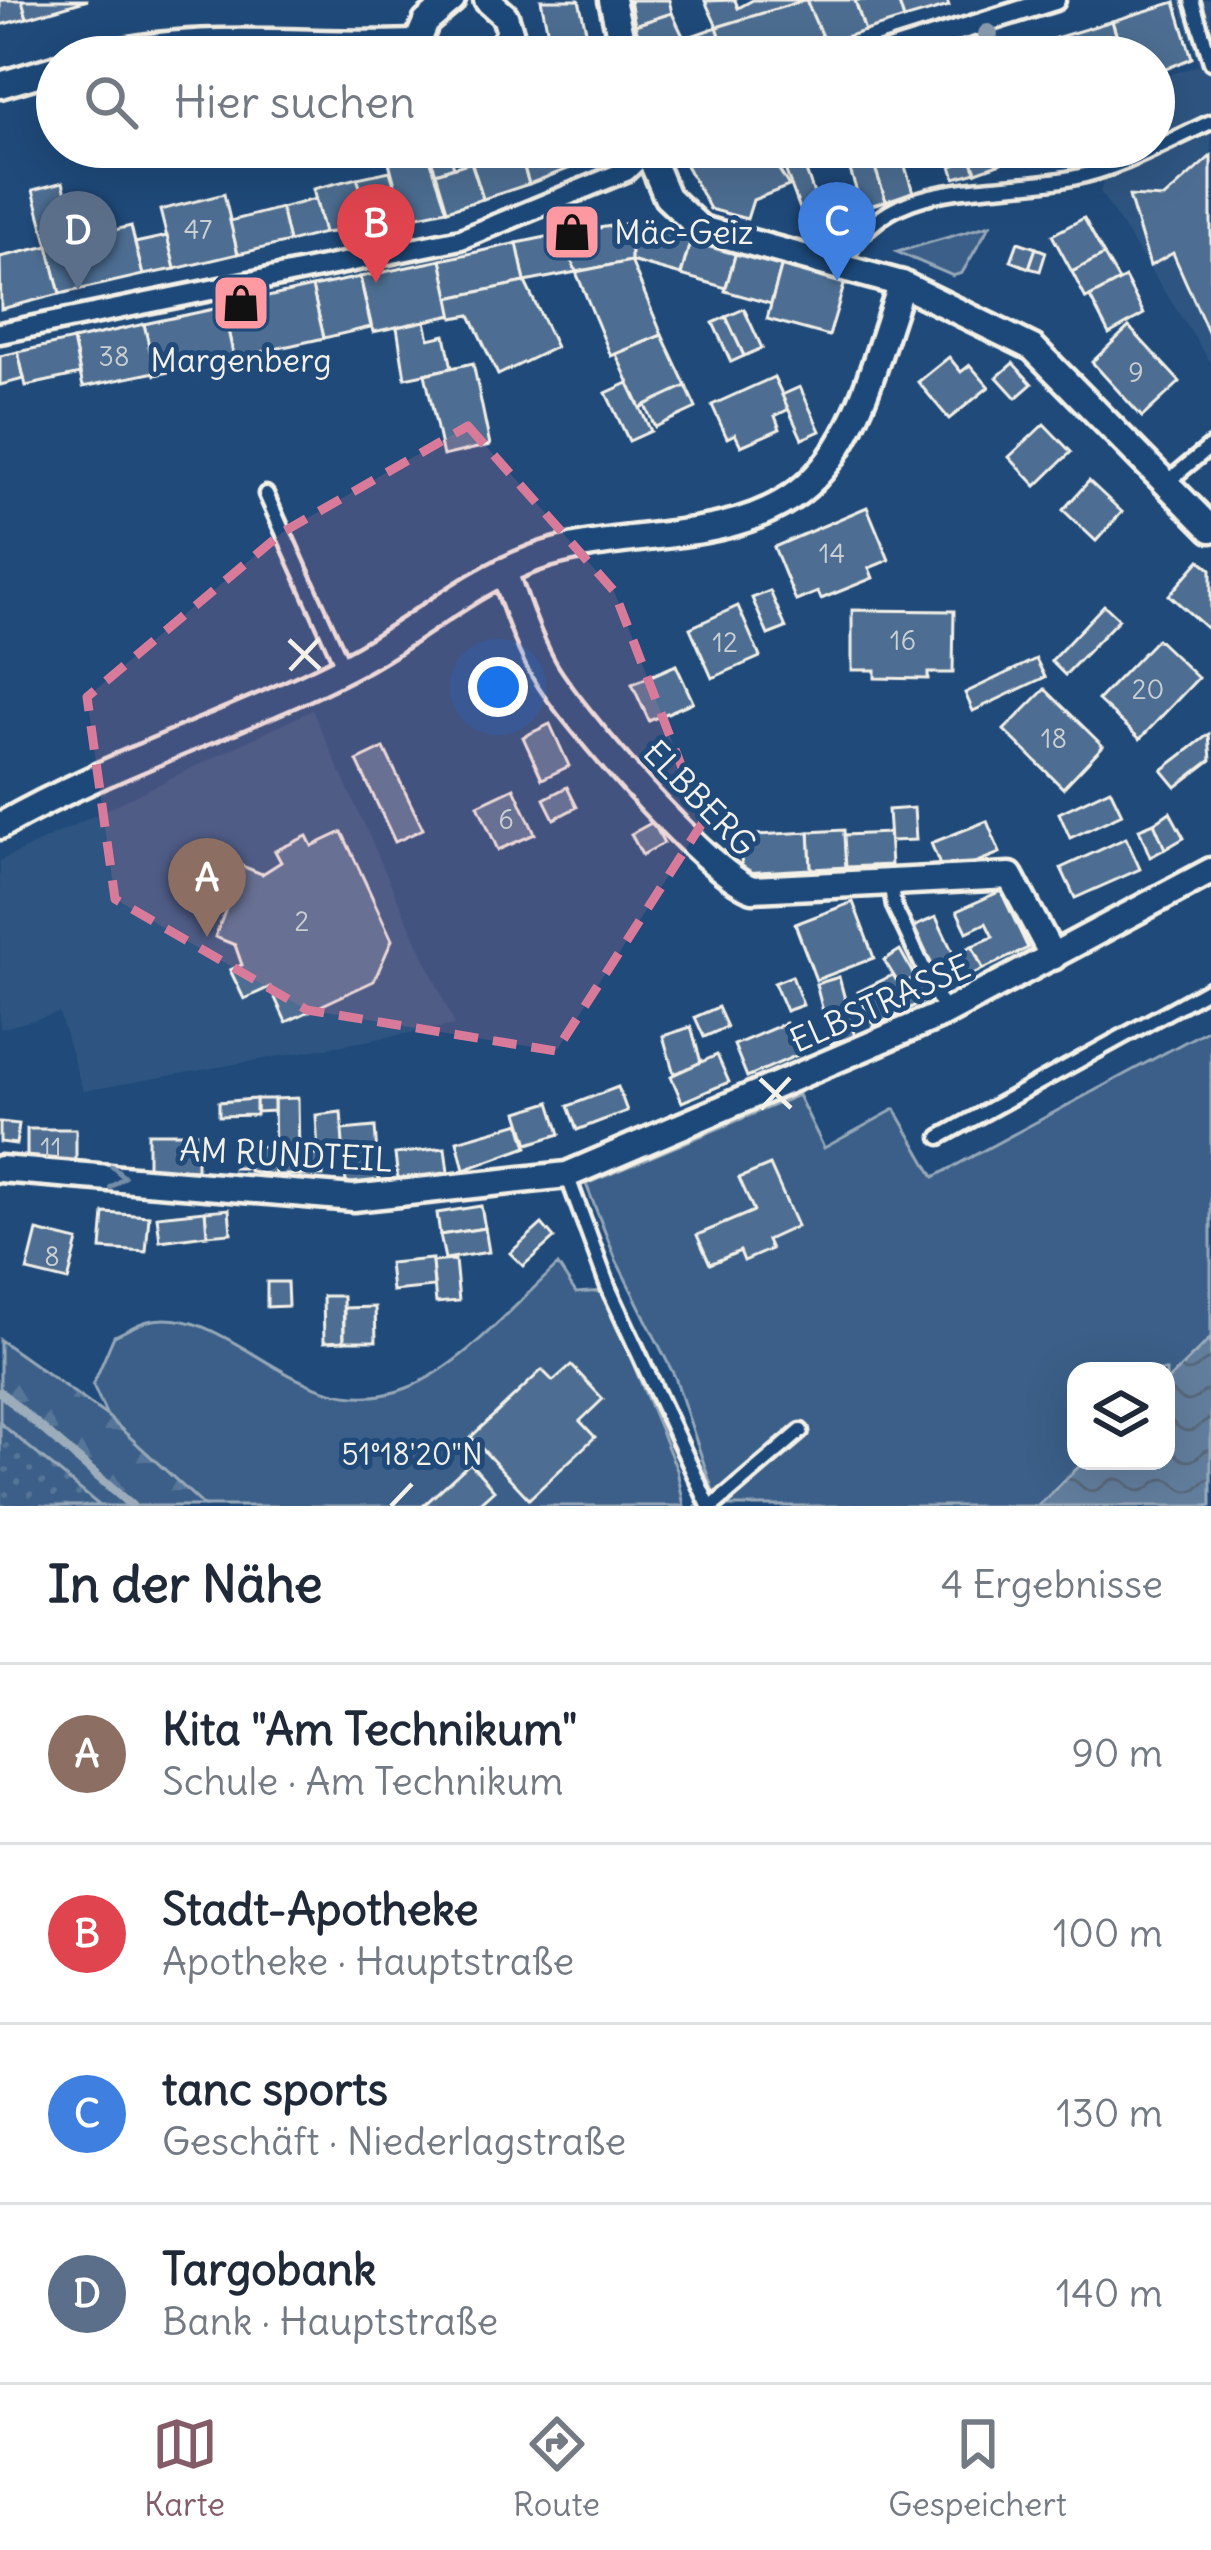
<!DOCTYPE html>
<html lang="de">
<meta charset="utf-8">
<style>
:root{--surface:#fff;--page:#f6f6f7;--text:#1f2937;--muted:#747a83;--line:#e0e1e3;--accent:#845c67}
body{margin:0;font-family:Delius,sans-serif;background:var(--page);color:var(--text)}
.controls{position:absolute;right:36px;bottom:36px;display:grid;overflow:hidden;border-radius:24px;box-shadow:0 12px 48px #0002}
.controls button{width:108px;height:108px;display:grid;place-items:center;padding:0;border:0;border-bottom:3px solid var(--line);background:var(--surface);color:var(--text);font:60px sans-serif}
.you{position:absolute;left:498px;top:687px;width:42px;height:42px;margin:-30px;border:9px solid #fff;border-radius:50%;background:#1a73e8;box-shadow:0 0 0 18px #1a73e833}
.badge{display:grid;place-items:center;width:78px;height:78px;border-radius:50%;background:var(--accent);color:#fff;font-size:39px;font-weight:700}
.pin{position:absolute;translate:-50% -99px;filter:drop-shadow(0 3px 6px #0008)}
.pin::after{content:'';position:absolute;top:63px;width:42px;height:36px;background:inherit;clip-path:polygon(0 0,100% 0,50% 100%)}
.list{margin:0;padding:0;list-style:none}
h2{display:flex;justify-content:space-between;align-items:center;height:156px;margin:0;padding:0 48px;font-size:51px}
h2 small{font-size:39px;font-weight:400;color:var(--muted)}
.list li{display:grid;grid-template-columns:78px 1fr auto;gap:36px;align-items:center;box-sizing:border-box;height:180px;padding:0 48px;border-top:3px solid var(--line)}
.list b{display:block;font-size:45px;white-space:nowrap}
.list p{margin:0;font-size:39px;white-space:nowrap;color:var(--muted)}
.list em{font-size:39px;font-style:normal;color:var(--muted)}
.icon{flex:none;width:66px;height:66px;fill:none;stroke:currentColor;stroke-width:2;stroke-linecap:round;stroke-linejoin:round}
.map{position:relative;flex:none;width:1211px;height:1506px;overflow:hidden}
.search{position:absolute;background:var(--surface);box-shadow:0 12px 48px #0002;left:36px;right:36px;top:36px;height:132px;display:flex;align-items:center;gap:30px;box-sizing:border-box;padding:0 42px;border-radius:66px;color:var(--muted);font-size:45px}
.sheet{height:876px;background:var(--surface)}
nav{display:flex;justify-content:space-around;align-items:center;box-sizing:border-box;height:168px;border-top:3px solid var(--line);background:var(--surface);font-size:33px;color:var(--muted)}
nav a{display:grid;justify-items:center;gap:6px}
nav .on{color:var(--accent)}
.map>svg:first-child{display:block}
.built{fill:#2d5581}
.green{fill:#3a5f88;stroke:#97a8b8;stroke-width:3}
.forest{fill:url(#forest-firs);stroke:#97a8b8;stroke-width:3}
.park{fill:url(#park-dots);stroke:#97a8b8;stroke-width:3}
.water{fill:url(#water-waves);stroke:#9cacbb;stroke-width:3}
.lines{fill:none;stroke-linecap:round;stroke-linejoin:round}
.stream{stroke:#9cacbb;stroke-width:9}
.building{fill:#4d6e92;stroke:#f4f1e8;stroke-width:3}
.service-casing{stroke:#f4f1e8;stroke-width:21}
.pedestrian-casing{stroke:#f4f1e8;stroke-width:27}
.minor-casing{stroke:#f4f1e8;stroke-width:33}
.service{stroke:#1f4a7a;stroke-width:12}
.pedestrian{stroke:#1f4a7a;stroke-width:18}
.minor{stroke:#1f4a7a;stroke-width:24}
.tree{fill:#8a9eb1}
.oneway{stroke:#748da6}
.marked{fill:#d87a9a;fill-opacity:0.2;stroke:#d87a9a;stroke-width:9;stroke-dasharray:24 15;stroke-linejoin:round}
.ticks{fill:none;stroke:#f4f1e8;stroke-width:4.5}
.labels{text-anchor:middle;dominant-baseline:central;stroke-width:10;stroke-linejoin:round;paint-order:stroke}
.number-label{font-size:27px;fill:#cad0d2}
.poi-label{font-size:33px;fill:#f4f1e8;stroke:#1f4a7a;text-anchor:start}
.street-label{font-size:33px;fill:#f4f1e8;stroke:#1f4a7a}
.ticks-label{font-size:30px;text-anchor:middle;fill:#f4f1e8;stroke:#1f4a7a;stroke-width:10;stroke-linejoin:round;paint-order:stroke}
</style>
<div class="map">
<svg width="1211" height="1506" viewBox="0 0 1211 1506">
<defs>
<pattern id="forest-firs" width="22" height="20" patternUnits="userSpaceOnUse" patternTransform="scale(3)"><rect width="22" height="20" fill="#3a5f88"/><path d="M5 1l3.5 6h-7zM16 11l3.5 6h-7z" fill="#577699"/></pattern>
<pattern id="park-dots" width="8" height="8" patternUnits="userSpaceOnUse" patternTransform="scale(3)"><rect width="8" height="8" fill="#3a5f88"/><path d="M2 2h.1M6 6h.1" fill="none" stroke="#577699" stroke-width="1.8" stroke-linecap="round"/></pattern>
<pattern id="water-waves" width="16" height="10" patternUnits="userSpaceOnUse" patternTransform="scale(3)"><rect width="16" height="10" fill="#627e9d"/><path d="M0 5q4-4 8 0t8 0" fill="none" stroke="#58687a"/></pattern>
</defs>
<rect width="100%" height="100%" fill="#1f4a7a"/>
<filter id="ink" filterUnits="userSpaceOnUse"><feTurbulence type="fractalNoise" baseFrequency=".00833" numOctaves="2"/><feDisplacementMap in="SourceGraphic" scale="24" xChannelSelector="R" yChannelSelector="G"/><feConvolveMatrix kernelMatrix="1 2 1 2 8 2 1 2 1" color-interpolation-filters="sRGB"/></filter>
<g filter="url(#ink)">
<g class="built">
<path d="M1178 0H1211V363L1100 192 1114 147H1154V80L1199 65Z"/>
<path d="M312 710 455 1025 83 1091 59 1013 0 1029V861Z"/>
</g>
<g class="green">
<path d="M990 225 962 273 953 276 897 252Z"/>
<path d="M1211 1028V1338L1166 1382V1371H1076V1461H1085L1038 1506H697L713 1491 675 1377 616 1260 586 1184 798 1095 824 1148 895 1109 934 1177Z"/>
<path d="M558 1265 576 1293 603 1291 677 1470 684 1506H204L107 1416 93 1385 114 1336C125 1332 136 1324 148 1321 230 1301 300 1430 407 1388 464 1365 514 1305 558 1265Z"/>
</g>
<path class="forest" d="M0 1340 107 1416 204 1506H0Z"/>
<path class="park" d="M0 1423 100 1506H0Z"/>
<path class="water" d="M1211 1338V1506H1038L1085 1461H1166V1382Z"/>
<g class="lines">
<path class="stream" d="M0 1392 132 1506"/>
</g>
<g class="building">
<path d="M0 0H22L27 18 0 25Z"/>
<path d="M22 0H88L27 18Z"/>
<path d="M541 0H579L591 52 553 57Z"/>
<path d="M630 0H669L672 13 635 25Z"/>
<path d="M735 0 738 8 753 0H806L717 27 705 1Z"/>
<path d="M806 0 825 43 775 57H727L717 27Z"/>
<path d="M806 0H855L865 31 825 43Z"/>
<path d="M855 0H898L904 19 865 31Z"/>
<path d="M898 0H947L949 6 904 19Z"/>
<path d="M1175 2 1192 58 1154 74V57H1123L1112 21Z"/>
<path d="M672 13 693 57H646L635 25Z"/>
<path d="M1112 21 1123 57H1055L1049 40Z"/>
<path d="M717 27 727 57H693L686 38Z"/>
<path d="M1049 40 1055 57H989L1002 53Z"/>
<path d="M385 147H426L447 210 404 219Z"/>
<path d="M426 147H448L454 167 436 173Z"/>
<path d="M501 147H518L529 184 483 199 470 157Z"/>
<path d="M518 147H573L578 165 529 184Z"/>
<path d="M573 147H611L578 165Z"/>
<path d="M698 147H765L789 186 753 200 747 219 710 209 681 156Z"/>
<path d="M765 147H807L798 156 796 150 769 159Z"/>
<path d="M813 147H859L844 151 848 163 834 166 831 158 819 162Z"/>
<path d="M868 147H899L913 192 886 201Z"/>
<path d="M868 147 886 201 862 208 844 151Z"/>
<path d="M943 147H966L971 159 951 166Z"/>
<path d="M966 147H996L1001 163 976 172Z"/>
<path d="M789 153 792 160 802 159 819 208 802 214 780 156Z"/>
<path d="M1211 156V339L1173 253 1150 266 1129 196 1164 198Z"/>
<path d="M971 159 976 172 955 178 951 166Z"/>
<path d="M471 162 483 199 447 210 436 173Z"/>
<path d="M390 171 404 219 373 227 357 178Z"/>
<path d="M357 178 373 227 324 233 313 189Z"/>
<path d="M63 182 78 239 48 246 33 190Z"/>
<path d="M224 194 238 254 175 269 160 210Z"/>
<path d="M315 199 324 233 289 242 281 208Z"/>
<path d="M281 208 289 242 238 254 230 221Z"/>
<path d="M1084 218 1104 255 1072 272 1052 235Z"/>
<path d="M630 223 691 239 681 275 631 261Z"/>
<path d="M630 223 631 261 576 272 561 234Z"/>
<path d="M131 226 143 275 60 294 48 246Z"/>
<path d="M561 234 576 272 525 282 517 243Z"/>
<path d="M167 236 175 269 143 275 135 243Z"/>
<path d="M691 239 736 252 726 288 681 275Z"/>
<path d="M1018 242 1036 248 1029 268 1011 261Z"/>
<path d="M517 243 525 282 449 298 441 260Z"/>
<path d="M48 246 60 294 1 309 0 257Z"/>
<path d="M1036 248 1046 252 1040 271 1029 268Z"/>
<path d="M736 252 782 264 771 304 725 291Z"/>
<path d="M1104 255 1119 281 1086 299 1072 272Z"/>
<path d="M441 260 453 315 373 332 360 277Z"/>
<path d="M631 261 662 335 611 356 576 272Z"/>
<path d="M782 264 845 282 829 336 767 319Z"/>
<path d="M360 277 371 327 324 338 312 287Z"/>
<path d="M1125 278 1144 314 1109 334 1090 297Z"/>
<path d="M525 282 556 347 498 375 470 315 453 318 449 298Z"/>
<path d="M312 287 324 338 234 358 223 307Z"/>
<path d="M223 307 234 358 155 375 144 324Z"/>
<path d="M744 309 762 348 744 356 726 317Z"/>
<path d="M726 317 744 356 731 362 713 323Z"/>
<path d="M425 321 429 339 445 335 452 368 405 378 397 327Z"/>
<path d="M144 324 155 372 83 387 73 340Z"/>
<path d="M1129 327 1180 382 1142 417 1092 362Z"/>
<path d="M662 335 686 386 640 408 616 354Z"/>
<path d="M73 340 80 374 26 386 18 352Z"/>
<path d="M18 352 24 379 0 385V356Z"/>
<path d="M949 357 961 372 970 365 989 387 949 419 918 382Z"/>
<path d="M473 363 490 445 443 456 425 374Z"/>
<path d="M1013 363 1032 384 1016 398 997 377Z"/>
<path d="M774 377 789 409 775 416 780 429 741 446 735 434 727 438 712 405Z"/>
<path d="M628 383 651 431 629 441 606 393Z"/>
<path d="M686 386 696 408 655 427 645 405Z"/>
<path d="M800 387 820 431 802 439 782 395Z"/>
<path d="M1044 424 1071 452 1036 486 1009 457Z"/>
<path d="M1089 481 1122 512 1096 541 1063 510Z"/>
<path d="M867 507 889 560 869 568 873 578 821 599 818 592 796 601 774 547Z"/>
<path d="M1200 560 1211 569V632L1169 595Z"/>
<path d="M770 591 786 628 768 635 752 598Z"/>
<path d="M1104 605 1119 619 1065 675 1051 661Z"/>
<path d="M738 606 760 657 712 678 690 628Z"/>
<path d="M852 610 954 611 953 673H928V679L875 678V670H852Z"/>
<path d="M1157 639 1198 678 1140 739 1098 700Z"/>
<path d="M1036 659 1045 677 973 711 965 693Z"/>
<path d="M676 665 693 702 649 721 632 684Z"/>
<path d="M1045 689 1103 746 1063 788 1004 730Z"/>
<path d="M550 724 569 766 542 779 523 737Z"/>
<path d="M1209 734 1211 760 1176 787 1162 770Z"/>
<path d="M384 748 423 829 395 842 357 761Z"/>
<path d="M567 787 577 807 554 819 544 799Z"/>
<path d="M514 788 535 834 498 850 478 805Z"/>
<path d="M1110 789 1122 814 1070 838 1059 813Z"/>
<path d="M914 808 916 840 890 841 888 810Z"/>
<path d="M1170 812 1184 838 1165 849 1154 823Z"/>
<path d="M987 821 1000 853 944 875 931 843Z"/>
<path d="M653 822 664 843 642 855 631 834Z"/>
<path d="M1154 823 1165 849 1150 857 1139 829Z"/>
<path d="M844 830 846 867 811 869 809 832Z"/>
<path d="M342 832 392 940 374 981 286 1022 270 987 244 999 230 970 242 965 235 945 215 937 227 906 202 896 199 904 175 895 184 871 208 880 205 889 229 898 242 866 262 874 281 862 275 851 307 836 312 846Z"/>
<path d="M809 832 811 869 742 873 740 836Z"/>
<path d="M889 833 891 865 846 867 844 835Z"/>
<path d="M1126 838 1140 869 1075 898 1061 868Z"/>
<path d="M1001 891 1028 948 983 969 972 946 993 937 986 923 967 932 957 911Z"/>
<path d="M853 902 874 958 816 980 795 924Z"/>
<path d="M936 917 954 955 931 966 913 927Z"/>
<path d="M972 946 983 969 942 989 931 966Z"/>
<path d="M900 950 915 977 900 986 884 960Z"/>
<path d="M893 975 900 986 915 977 926 1000 874 1026 858 992Z"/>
<path d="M792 976 803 1005 786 1011 774 983Z"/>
<path d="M839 977 855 1037 831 1043 816 984Z"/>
<path d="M718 1007 727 1027 704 1037 695 1017Z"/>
<path d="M786 1023 800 1054 747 1077 734 1045Z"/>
<path d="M691 1027 701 1062 674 1074 663 1036Z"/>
<path d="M717 1055 729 1082 682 1102 671 1076Z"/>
<path d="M618 1087 627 1111 577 1130 568 1106Z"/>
<path d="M298 1098 299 1155 275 1156 274 1099Z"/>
<path d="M256 1099H274V1111L256 1112Z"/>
<path d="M256 1099V1115L219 1116V1102Z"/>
<path d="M550 1102 560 1134 528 1144 518 1112Z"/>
<path d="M341 1112 344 1150 318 1152 316 1115Z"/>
<path d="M0 1122 19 1124 16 1144 0 1142Z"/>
<path d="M520 1123 527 1147 464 1170 457 1141Z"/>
<path d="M375 1127 380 1193 347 1196 342 1130Z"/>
<path d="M27 1129H76V1164L27 1165Z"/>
<rect x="148" y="1133" width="49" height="37"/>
<path d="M275 1146V1175L249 1171 248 1147Z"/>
<path d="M234 1147H248L249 1168H234Z"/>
<path d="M445 1148 449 1180 399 1187 395 1154Z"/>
<path d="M299 1155 300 1175H275V1156Z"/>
<path d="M299 1155H324L323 1176 300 1175Z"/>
<path d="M770 1165 797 1226 767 1240 771 1249 744 1261 740 1251 710 1264 697 1235 754 1211 739 1178Z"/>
<path d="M481 1206 485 1228 440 1235 437 1213Z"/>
<path d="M229 1209 231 1233 207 1235 205 1211Z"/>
<path d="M205 1211 207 1235 160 1241 157 1216Z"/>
<path d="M104 1213 149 1216 146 1252 101 1249Z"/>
<path d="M542 1224 554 1238 523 1266 510 1253Z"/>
<path d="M485 1228 489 1252 445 1259 440 1235Z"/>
<path d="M37 1231 78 1241 68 1281 27 1271Z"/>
<path d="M432 1259 434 1287 392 1291 389 1263Z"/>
<path d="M455 1260 459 1301 436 1303 432 1262Z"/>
<path d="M267 1282H287L288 1306 267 1307Z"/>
<path d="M323 1296H343L344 1341 324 1342Z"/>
<path d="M375 1307 376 1341H344V1308Z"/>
<path d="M571 1365 603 1399 580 1421 595 1437 529 1499 471 1437 542 1370 553 1381Z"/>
<path d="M470 1463 494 1490 476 1506H423Z"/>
</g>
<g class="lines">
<defs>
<g id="service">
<path d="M1192 0 1211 62"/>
<path d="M841 265C887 173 988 195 1072 178 1120 169 1167 142 1211 122"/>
<path d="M1167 482 1211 446"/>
<path d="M266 494 344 668"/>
<path d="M890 881 894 906 945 1013"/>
<path d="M940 1137 1211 988"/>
<path d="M567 1175 609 1289 709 1506"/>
<path d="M713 1506 801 1431"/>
</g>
<g id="pedestrian">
<path d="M873 57 1055 0"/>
<path d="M0 333 461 239 626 171 651 147"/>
</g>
<g id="minor">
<path d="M487 0 505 16 510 32 497 57"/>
<path d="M612 0 625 57"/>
<path d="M417 43 426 22 452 0"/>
<path d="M96 57C204 30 308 48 417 43L431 57"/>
<path d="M0 85 57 68"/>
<path d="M646 147 667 197 701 229 902 284 1033 348 1211 529"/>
<path d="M504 571C515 603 526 636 542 666 565 710 710 876 753 889L1010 876 1053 957"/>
<path d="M0 826C110 763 234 725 347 667 413 634 464 584 535 558 615 529 717 546 790 498 858 454 875 355 902 284"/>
<path d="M0 1169 353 1198 567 1175 945 1013 1211 871"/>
</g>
</defs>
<use href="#service" class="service-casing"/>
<use href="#pedestrian" class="pedestrian-casing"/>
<use href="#minor" class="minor-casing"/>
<use href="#service" class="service"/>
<use href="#pedestrian" class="pedestrian"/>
<use href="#minor" class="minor"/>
</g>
<circle class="tree" cx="988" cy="34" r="10"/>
<defs><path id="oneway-chevron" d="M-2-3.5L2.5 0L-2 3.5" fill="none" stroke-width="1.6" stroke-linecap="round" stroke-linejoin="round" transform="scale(3)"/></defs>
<use class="oneway" href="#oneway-chevron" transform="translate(117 1177) rotate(3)"/>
</g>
<path class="marked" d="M468 426 614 591 703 822 556 1051 307 1010 115 899 87 697 283 532Z"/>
<path class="ticks" d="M289 640 320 669M290 670 319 639M760 1079 791 1108M761 1109 790 1078M391 1506 412 1484"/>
<defs>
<symbol id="shop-square" viewBox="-11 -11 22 22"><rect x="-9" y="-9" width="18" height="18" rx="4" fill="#ff9aa2" stroke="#1f4a7a"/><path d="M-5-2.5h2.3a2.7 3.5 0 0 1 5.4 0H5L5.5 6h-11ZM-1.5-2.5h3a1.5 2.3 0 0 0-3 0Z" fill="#111"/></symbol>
</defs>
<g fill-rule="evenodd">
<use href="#shop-square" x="539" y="199" width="66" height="66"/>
<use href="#shop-square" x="208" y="270" width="66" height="66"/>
</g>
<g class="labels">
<g class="number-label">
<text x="198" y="229">47</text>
<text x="114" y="356">38</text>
<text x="1136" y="372">9</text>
<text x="832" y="553">14</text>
<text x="903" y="640">16</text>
<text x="725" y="642">12</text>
<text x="1148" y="689">20</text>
<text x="1054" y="738">18</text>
<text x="506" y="819">6</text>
<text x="302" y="921">2</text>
<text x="51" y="1147">11</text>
<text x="52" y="1256">8</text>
</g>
<g class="poi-label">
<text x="614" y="232">Mäc-Geiz</text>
<text x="241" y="360" text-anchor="middle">Margenberg</text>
</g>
<g class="street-label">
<text transform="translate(700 798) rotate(46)">ELBBERG</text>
<text transform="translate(880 1003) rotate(-24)">ELBSTRASSE</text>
<text transform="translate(286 1154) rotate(3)">AM RUNDTEIL</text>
</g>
</g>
<g class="ticks-label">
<text x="412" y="1465">51°18'20"N</text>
</g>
</svg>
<div class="controls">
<button><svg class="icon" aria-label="layers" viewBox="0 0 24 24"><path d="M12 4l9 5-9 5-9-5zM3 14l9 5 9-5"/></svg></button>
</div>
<div class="you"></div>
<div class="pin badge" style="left:207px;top:937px;background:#8d6e63">A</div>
<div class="pin badge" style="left:376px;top:283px;background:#e0444e">B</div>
<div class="pin badge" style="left:837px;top:281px;background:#3f7fe0">C</div>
<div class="pin badge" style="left:78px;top:290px;background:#5c6f8a">D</div>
<div class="search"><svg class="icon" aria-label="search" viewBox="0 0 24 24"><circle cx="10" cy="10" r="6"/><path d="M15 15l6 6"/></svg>Hier suchen</div>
</div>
<section class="sheet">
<h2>In der Nähe<small>4 Ergebnisse</small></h2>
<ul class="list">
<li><span class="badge" style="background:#8d6e63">A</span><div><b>Kita &quot;Am Technikum&quot;</b><p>Schule · Am Technikum</p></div><em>90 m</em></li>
<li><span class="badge" style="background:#e0444e">B</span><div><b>Stadt-Apotheke</b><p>Apotheke · Hauptstraße</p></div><em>100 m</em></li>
<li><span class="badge" style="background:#3f7fe0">C</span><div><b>tanc sports</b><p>Geschäft · Niederlagstraße</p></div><em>130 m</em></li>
<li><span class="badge" style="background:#5c6f8a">D</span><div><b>Targobank</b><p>Bank · Hauptstraße</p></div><em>140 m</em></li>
</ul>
</section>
<nav>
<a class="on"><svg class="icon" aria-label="map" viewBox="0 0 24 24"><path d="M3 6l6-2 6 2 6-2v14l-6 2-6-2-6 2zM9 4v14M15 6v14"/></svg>Karte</a>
<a><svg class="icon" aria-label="directions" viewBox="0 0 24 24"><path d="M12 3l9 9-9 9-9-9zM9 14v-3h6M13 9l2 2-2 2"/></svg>Route</a>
<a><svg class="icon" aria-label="saved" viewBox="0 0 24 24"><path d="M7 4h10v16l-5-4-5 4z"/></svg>Gespeichert</a>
</nav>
